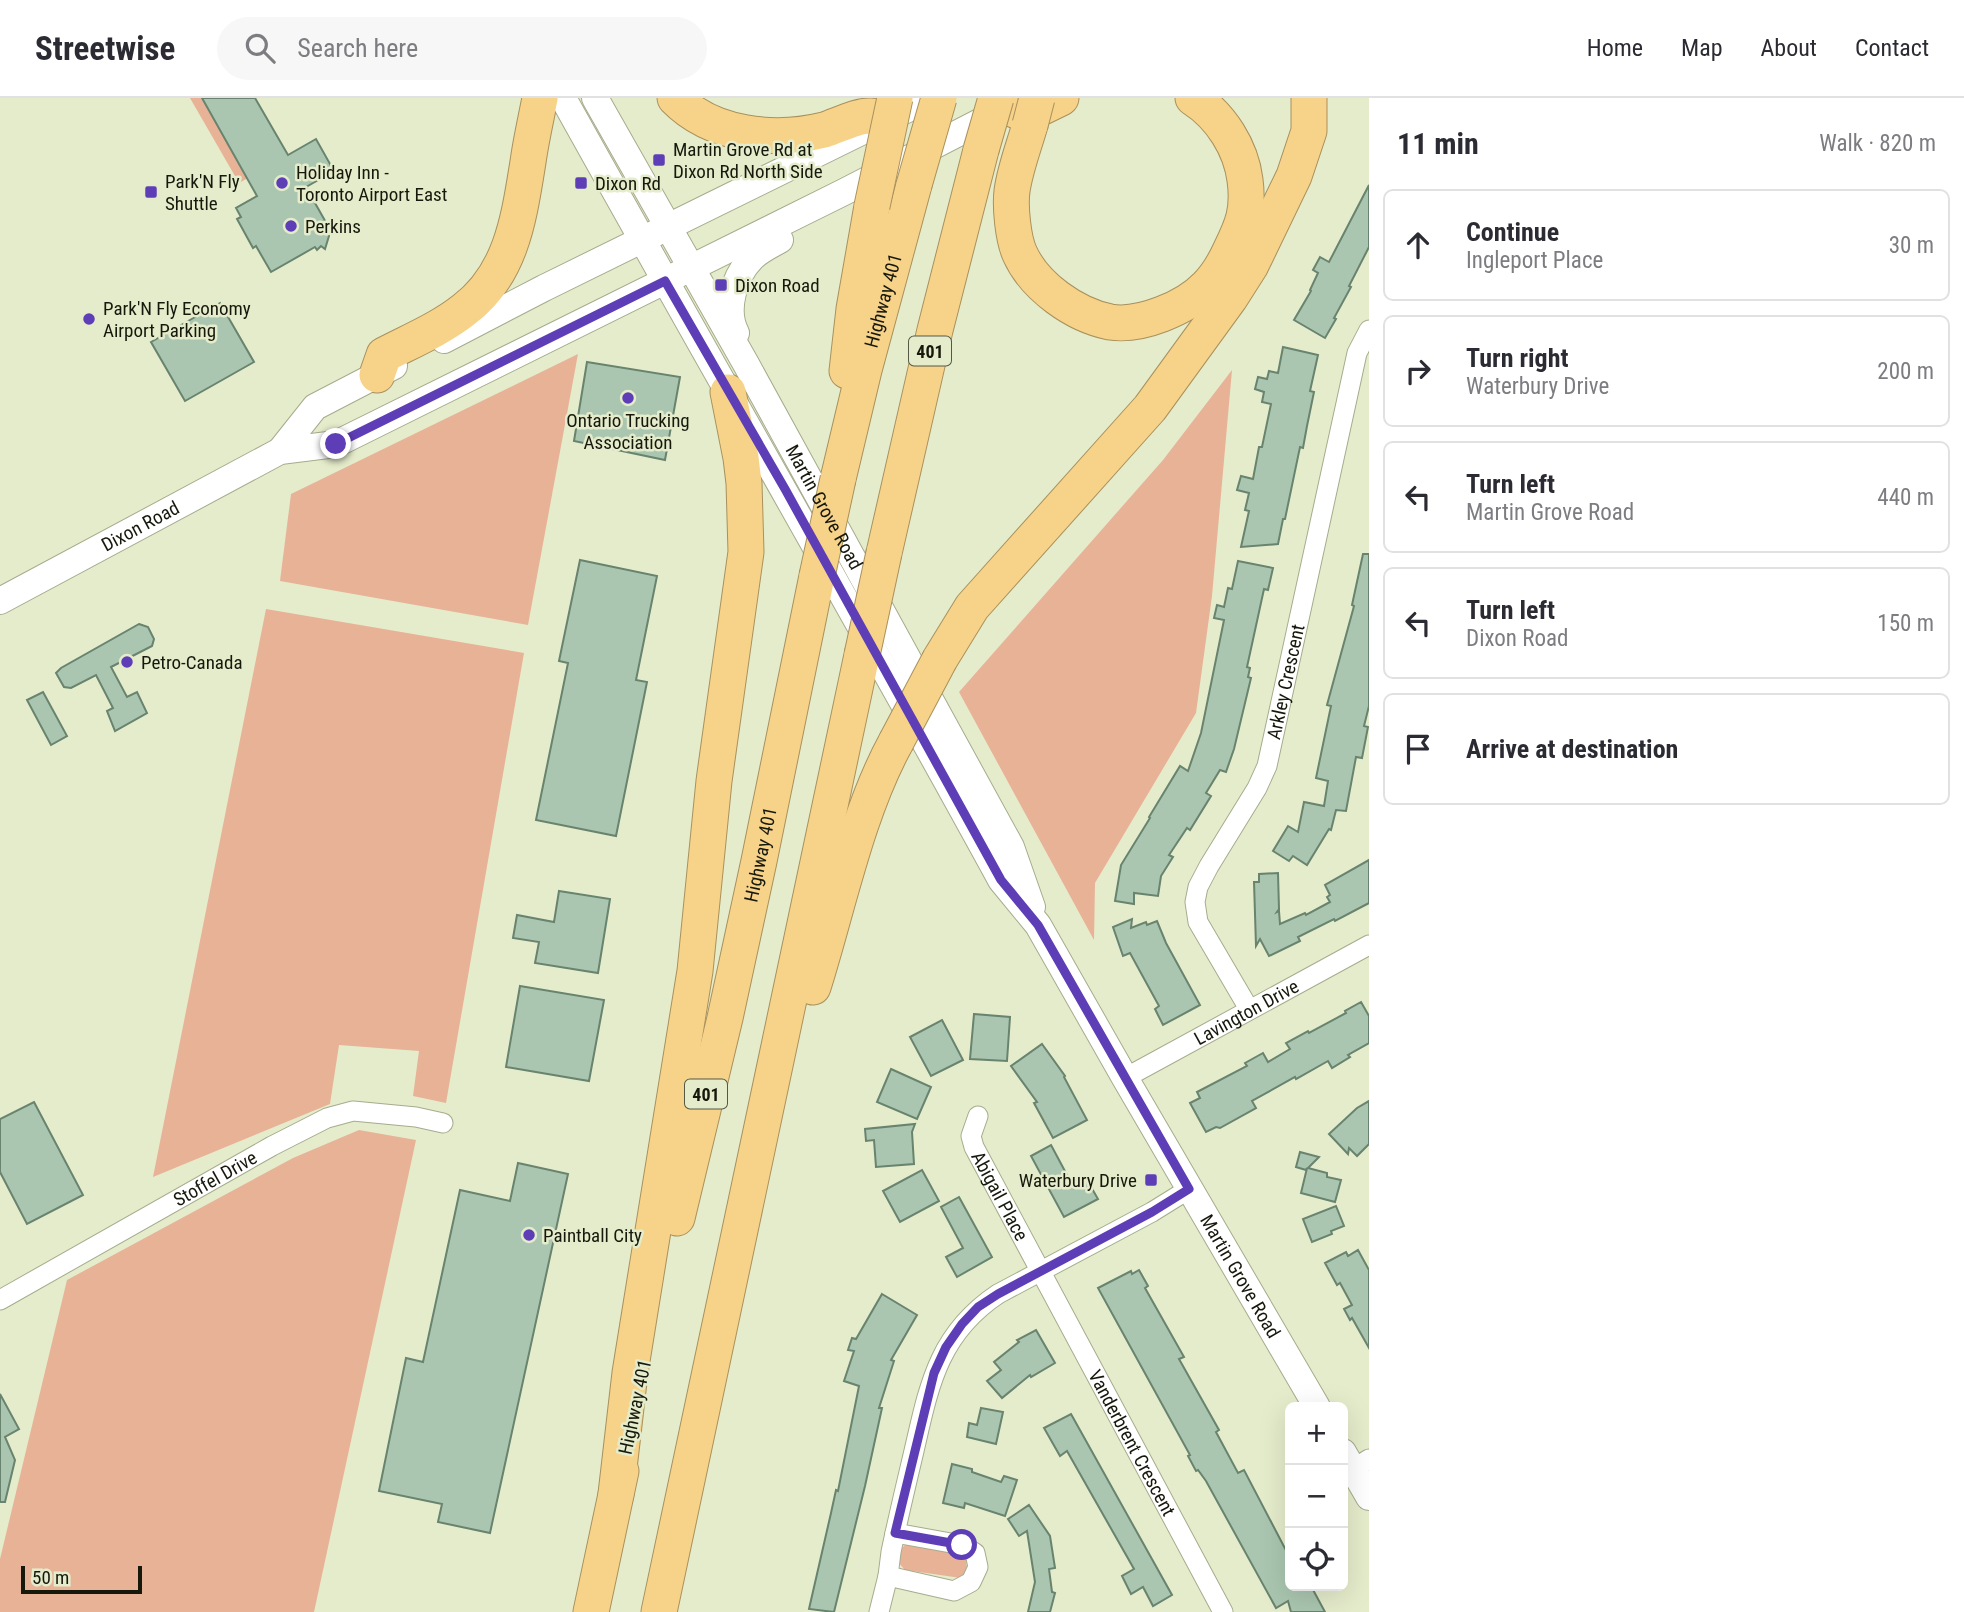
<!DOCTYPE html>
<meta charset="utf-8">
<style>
:root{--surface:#fff;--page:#f7f7f7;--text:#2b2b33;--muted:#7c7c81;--line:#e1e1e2}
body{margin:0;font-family:"Roboto Condensed",sans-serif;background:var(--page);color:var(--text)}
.controls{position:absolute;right:21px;bottom:21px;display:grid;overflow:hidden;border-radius:10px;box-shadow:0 7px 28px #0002}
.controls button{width:63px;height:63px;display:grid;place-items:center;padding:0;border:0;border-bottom:2px solid var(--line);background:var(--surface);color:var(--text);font:35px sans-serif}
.scale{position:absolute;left:21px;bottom:18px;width:121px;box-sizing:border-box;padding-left:7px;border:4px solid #16180c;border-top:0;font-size:19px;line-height:24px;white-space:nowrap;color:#16180c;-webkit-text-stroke:5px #e5eccb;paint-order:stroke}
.stop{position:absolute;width:21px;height:21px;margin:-16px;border:5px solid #5e3eb6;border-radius:50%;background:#fff}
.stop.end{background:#5e3eb6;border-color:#fff;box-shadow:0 2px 7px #0008}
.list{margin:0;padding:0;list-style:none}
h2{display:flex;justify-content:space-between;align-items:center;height:91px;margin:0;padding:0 28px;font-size:30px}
h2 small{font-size:23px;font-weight:400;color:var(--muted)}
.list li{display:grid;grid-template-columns:46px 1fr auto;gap:21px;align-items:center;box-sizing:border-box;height:112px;margin:0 14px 14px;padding:0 14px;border:2px solid var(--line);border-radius:10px}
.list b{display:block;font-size:26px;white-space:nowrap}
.list p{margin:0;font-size:23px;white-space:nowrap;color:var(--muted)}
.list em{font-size:23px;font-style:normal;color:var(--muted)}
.icon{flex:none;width:38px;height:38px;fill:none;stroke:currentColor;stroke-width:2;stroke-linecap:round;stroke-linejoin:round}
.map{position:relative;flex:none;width:1369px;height:1514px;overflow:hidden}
header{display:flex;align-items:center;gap:42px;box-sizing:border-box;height:98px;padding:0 35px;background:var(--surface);border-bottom:2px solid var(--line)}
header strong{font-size:33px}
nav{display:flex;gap:38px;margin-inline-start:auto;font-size:24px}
.search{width:490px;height:63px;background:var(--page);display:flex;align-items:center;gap:18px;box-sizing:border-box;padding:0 24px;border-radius:38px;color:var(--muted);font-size:26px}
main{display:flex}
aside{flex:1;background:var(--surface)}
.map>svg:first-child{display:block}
.green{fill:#e8b297}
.building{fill:#aac6b0;stroke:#68836e;stroke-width:2}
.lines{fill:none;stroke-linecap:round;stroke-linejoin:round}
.minor-casing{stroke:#a5ac8d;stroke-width:21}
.secondary-casing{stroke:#a5ac8d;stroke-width:28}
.motorway-casing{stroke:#a8915d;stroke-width:37}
.minor{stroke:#fff;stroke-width:19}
.secondary{stroke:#fff;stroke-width:26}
.motorway{stroke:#f7d289;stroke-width:35}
.motorway-bridge-casing{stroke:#a8915d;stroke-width:37;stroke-linecap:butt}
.motorway-bridge{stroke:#f7d289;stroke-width:35}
.route{stroke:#5e3eb6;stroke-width:9}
.poi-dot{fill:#5e3eb6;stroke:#e5eccb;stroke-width:2.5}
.labels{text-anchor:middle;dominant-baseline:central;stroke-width:5;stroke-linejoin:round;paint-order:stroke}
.shield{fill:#e5eccb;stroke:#545845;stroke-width:2}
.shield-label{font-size:18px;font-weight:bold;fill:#16180c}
.poi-label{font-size:19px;fill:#16180c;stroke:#e5eccb;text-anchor:start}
.street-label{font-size:19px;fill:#16180c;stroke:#e5eccb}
</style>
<header>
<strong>Streetwise</strong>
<div class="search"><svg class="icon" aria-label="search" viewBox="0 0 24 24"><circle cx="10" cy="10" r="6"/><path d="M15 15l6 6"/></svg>Search here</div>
<nav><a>Home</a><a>Map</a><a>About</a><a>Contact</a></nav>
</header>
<main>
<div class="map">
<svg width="1369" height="1514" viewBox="0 0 1369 1514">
<rect width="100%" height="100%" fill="#e5eccb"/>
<g class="green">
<path d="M190 0H202L248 80 239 85Z"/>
<path d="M578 256 528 527 280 483 291 396Z"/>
<path d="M1232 272 1212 498 1196 615 1095 785 1094 842 959 594 1163 362Z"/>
<path d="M266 511 524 555 446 1005 413 998 419 953 339 947 330 1006 153 1079Z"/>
<path d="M359 1032 416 1042 314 1514H0V1461L67 1182 293 1060Z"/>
<path d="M905 1447 958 1455 966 1462 967 1472 961 1480 905 1472 898 1464V1454Z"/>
</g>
<g class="building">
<path d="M202 0H255L288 57 316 41 334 73 306 89 328 128 329 138 325 151 321 148 317 152 315 149 271 174 256 148 253 150 237 121 241 119 236 110 257 98Z"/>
<path d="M1369 87V149L1349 188 1351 189 1334 220 1336 221 1325 240 1294 222 1311 193 1310 192 1318 175 1313 172 1320 159 1329 164Z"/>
<path d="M220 205 254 264 185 303 151 244Z"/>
<path d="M1283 249 1318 257 1310 293 1314 294 1307 328 1303 350 1300 349 1285 421H1283L1278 446 1241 449 1249 413 1245 412 1249 395 1237 392 1241 378 1253 381 1259 349H1262L1271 306 1262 304 1264 294 1255 291 1258 279 1267 281 1269 273 1278 275Z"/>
<path d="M587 264 680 279 665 362 574 343Z"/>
<path d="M1363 456H1369V608L1364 628 1368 629 1362 660 1356 659 1346 713 1336 712 1331 732 1329 731 1307 767 1293 758 1289 763 1273 753 1288 728 1298 734 1304 704 1324 708 1328 683 1316 680 1331 608 1327 607 1354 508 1352 507Z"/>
<path d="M580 462 657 478 636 582 647 584 616 738 536 722 568 565 559 563Z"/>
<path d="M1238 463 1273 470 1268 492 1264 491 1247 569 1250 570 1248 579 1251 580 1234 651 1226 674 1220 672 1206 695 1211 698 1190 732 1187 730 1169 757 1173 759 1161 778 1158 798 1134 795V806L1115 803 1121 767 1150 720 1149 719 1180 668 1188 673 1201 635 1224 522 1214 520 1217 507 1224 509 1228 490 1232 491Z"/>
<path d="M139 526 148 529 154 541 152 548 111 569 127 599 137 594 147 615 115 633 107 613 113 610 96 577 71 590 64 589 56 575 61 570Z"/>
<path d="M43 594 67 638 51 647 27 602Z"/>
<path d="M1369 762V805L1335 823 1334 821 1298 839 1300 843 1269 858 1260 841 1256 848 1254 784H1259V776L1278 775 1279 811 1277 814 1279 813 1280 826 1305 815 1306 817 1330 804 1327 799 1330 797 1325 787Z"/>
<path d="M559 793 610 801 598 875 535 865 539 844 513 840 517 817 554 824Z"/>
<path d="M1132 821 1131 830 1146 824 1147 827 1157 823 1166 845 1200 907 1163 927 1155 911 1159 908 1130 855 1123 858 1113 829Z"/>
<path d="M520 888 604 902 589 983 506 969Z"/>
<path d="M1361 904 1369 918V945L1348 957 1350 959 1332 970 1328 963 1296 981 1295 979 1252 1003 1256 1010 1220 1030 1216 1029 1206 1034 1190 1005 1200 1000 1197 994 1247 968 1245 965 1263 955 1268 964 1290 951 1286 945 1308 933 1309 935 1346 915 1345 913Z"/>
<path d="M974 916 1010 919 1007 963 970 961Z"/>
<path d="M942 922 963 962 931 978 910 939Z"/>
<path d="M1042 946 1065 978 1064 979 1087 1022 1053 1040 1034 1005 1037 1004 1011 968Z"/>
<path d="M891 971 931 989 917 1021 877 1004Z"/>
<path d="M1369 1003V1046L1357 1058 1349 1050 1348 1056 1329 1036 1357 1010Z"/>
<path d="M34 1004 83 1097 27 1126 0 1074V1021Z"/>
<path d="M915 1026 912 1034 914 1066 876 1069 874 1042 866 1043 865 1031Z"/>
<path d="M1051 1047 1074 1090 1087 1082 1098 1101 1064 1119 1031 1058Z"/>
<path d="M1300 1054 1319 1059 1308 1070 1327 1075V1079L1341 1082 1335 1104 1301 1095 1307 1070 1306 1072 1296 1069Z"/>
<path d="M518 1065 568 1076 490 1435 438 1424 442 1406 379 1393 406 1260 423 1264 460 1092 510 1103Z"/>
<path d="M922 1072 939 1103 900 1124 883 1093Z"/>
<path d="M959 1099 992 1159 957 1179 946 1159 963 1150 941 1109Z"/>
<path d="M1336 1108 1344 1128 1331 1133 1332 1136 1312 1144 1303 1121Z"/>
<path d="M1358 1152 1369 1172V1250L1352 1220 1350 1222 1344 1211 1352 1207 1340 1185 1337 1187 1325 1165 1346 1154 1348 1158Z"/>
<path d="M1139 1172 1148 1188 1145 1190 1184 1259 1179 1261 1219 1332 1216 1334 1238 1375 1244 1372 1290 1460V1488H1311L1325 1514H1291L1288 1503 1276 1510 1206 1383 1198 1372 1196 1373 1188 1358 1190 1357 1098 1190 1131 1173 1132 1176Z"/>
<path d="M882 1196 917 1217 891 1262 894 1263 879 1310H882L865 1388 834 1514 809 1511 831 1415 836 1392 838 1393 859 1288 844 1283 854 1253 848 1252 852 1240 856 1241Z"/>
<path d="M1036 1232 1055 1265 1031 1279 1030 1277 1002 1300 987 1283 1001 1272 994 1264 1019 1244 1017 1242Z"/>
<path d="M0 1296 19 1331 5 1339 15 1362 5 1404H0Z"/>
<path d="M981 1310 1003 1314 996 1346 967 1339 969 1325 977 1327Z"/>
<path d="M1071 1316 1172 1497 1153 1508 1143 1489 1131 1496 1122 1478 1134 1471 1067 1353 1060 1358 1044 1330Z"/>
<path d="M952 1366 972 1371V1374L1001 1384 1004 1378 1017 1382 1005 1418 965 1405 964 1410 943 1405Z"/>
<path d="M1029 1407 1050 1438 1055 1470 1049 1471 1052 1494 1055 1495 1050 1514H1028L1035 1484 1027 1433 1019 1438 1008 1421Z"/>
</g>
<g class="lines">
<defs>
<g id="minor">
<path id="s1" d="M1249 911 1198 824 1195 804 1198 789 1209 768 1257 690 1267 668 1357 255 1369 232"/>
<path id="s2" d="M1125 980 1369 847"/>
<path id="s3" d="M978 1018 971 1038 974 1049 1223 1514"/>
<path id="s4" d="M0 1202 272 1048 327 1020 353 1013 416 1019 443 1025"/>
<path d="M1353 1371 1369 1361"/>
<path d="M888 1478 954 1493 971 1484 978 1469 975 1455 962 1447 895 1435"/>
<path d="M879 1514 888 1478 891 1454C898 1420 906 1387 914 1353 929 1288 938 1236 998 1196L1152 1114 1189 1091"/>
</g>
<g id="secondary">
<path id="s5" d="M563 0C708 261 858 520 1001 782L1038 827 1125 980 1317 1309"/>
<path id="s6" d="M595 0 746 266 1011 749 1032 809"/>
<path d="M736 235C724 212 734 178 752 160 760 152 771 147 780 142"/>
<path d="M444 242 544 190 930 0"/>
<path d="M280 353 315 309 394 268"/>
<path id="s7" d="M0 503 280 353 336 346 844 94 1001 13"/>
<path d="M1343 1354 1369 1399"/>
</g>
<g id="motorway">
<path d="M675 0C712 38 775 44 824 32 837 28 858 17 871 18 876 18 882 20 887 21"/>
<path d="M1012 11 1026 17 1061 0"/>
<path d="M1030 27C1024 48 1015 71 1012 93 1010 109 1013 141 1020 156 1035 189 1075 217 1110 224 1140 229 1186 210 1207 188 1217 178 1224 166 1230 153 1243 127 1249 112 1245 82 1241 50 1221 18 1193 0"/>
<path d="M847 273 854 211 872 108"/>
<path d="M377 277 384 257C411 243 440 231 464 212 512 176 519 119 528 64 531 42 536 21 540 0"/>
<path id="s8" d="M838 381 864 272 914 87"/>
<path d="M884 455 935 232 981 52"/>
<path d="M940 561 972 509 1150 310 1230 200 1251 167 1294 78 1309 33V0"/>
<path d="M813 889C838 810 856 717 896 644"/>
<path id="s9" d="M677 1120 725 920 759 763 817 478"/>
<path d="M616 1396 630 1275 695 873 714 683 746 454 744 385 741 360 728 294"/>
<path d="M591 1514 621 1373"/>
<path d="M659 1514 862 557"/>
</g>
</defs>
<use href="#minor" class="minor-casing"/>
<use href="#secondary" class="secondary-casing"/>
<use href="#motorway" class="motorway-casing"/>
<use href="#minor" class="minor"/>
<use href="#secondary" class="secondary"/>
<use href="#motorway" class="motorway"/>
<defs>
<g id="motorway-bridge">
<path d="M1030 27 1037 0"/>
<path d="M981 52 996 0"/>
<path d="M914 87 939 0"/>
<path d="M872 108 895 0"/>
<path d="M817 478 838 381"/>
<path d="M862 557 884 455"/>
<path d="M896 644 940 561"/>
</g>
</defs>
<use href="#motorway-bridge" class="motorway-bridge-casing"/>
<use href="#motorway-bridge" class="motorway-bridge"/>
</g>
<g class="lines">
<path class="route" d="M336 346 665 183 785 391 1001 782 1038 827 1189 1091 1152 1114 998 1196 978 1209 962 1226 946 1249 934 1275 895 1435 962 1447"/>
</g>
<g class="poi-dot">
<rect x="652" y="55" width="14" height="14" rx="3.5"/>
<circle cx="282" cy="85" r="7"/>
<rect x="574" y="78" width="14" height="14" rx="3.5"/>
<rect x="144" y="87" width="14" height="14" rx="3.5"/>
<circle cx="291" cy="128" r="7"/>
<rect x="714" y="180" width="14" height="14" rx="3.5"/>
<circle cx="89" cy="221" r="7"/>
<circle cx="628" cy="300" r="7"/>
<circle cx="127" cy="564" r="7"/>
<rect x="1144" y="1075" width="14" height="14" rx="3.5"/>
<circle cx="529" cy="1137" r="7"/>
</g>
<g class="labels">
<g class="shield">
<rect x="909" y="238.5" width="42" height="29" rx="5"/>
<rect x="685" y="981.5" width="42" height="29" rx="5"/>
</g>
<g class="shield-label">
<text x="930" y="253">401</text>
<text x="706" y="996">401</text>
</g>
<g class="poi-label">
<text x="673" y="51">Martin Grove Rd at<tspan x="673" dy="22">Dixon Rd North Side</tspan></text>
<text x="296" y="74">Holiday Inn -<tspan x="296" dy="22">Toronto Airport East</tspan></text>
<text x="165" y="83">Park'N Fly<tspan x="165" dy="22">Shuttle</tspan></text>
<text x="595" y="85">Dixon Rd</text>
<text x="305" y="128">Perkins</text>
<text x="735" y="187">Dixon Road</text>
<text x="103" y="210">Park'N Fly Economy<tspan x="103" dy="22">Airport Parking</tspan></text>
<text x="628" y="322" text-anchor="middle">Ontario Trucking<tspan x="628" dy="22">Association</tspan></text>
<text x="141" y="564">Petro-Canada</text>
<text x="1137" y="1082" text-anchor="end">Waterbury Drive</text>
<text x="543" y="1137">Paintball City</text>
</g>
<g class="street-label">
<text stroke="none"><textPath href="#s8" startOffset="184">Highway 401</textPath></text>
<text stroke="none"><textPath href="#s6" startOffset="469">Martin Grove Road</textPath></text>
<text stroke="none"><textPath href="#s7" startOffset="159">Dixon Road</textPath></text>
<text stroke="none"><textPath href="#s1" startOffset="362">Arkley Crescent</textPath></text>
<text stroke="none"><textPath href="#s9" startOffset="373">Highway 401</textPath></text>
<text stroke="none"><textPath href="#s2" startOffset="138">Lavington Drive</textPath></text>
<text stroke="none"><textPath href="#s4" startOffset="247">Stoffel Drive</textPath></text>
<text stroke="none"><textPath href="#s3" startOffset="88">Abigail Place</textPath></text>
<text stroke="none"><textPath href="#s5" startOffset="1360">Martin Grove Road</textPath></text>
<text transform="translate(635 1309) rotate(-78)">Highway 401</text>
<text stroke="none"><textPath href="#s3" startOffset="368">Vanderbrent Crescent</textPath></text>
</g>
</g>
</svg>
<div class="controls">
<button>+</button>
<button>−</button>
<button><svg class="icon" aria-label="locate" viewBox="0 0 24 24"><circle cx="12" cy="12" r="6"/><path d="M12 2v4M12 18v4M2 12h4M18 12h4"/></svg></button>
</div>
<div class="scale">50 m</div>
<div class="stop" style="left:962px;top:1447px"></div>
<div class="stop end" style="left:336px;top:346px"></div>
</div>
<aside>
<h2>11 min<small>Walk · 820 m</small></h2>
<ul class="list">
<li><svg class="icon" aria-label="ahead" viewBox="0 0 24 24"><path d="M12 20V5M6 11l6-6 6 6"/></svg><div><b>Continue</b><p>Ingleport Place</p></div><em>30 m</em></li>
<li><svg class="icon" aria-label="right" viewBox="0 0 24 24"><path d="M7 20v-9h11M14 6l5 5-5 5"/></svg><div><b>Turn right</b><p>Waterbury Drive</p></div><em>200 m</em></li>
<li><svg class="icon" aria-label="left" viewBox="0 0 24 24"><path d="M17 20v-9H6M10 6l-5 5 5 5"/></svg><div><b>Turn left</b><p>Martin Grove Road</p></div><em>440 m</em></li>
<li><svg class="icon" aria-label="left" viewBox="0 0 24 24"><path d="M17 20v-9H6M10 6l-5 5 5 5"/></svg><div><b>Turn left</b><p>Dixon Road</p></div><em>150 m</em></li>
<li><svg class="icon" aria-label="arrive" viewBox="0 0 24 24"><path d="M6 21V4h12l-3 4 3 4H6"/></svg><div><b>Arrive at destination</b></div></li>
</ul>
</aside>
</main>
